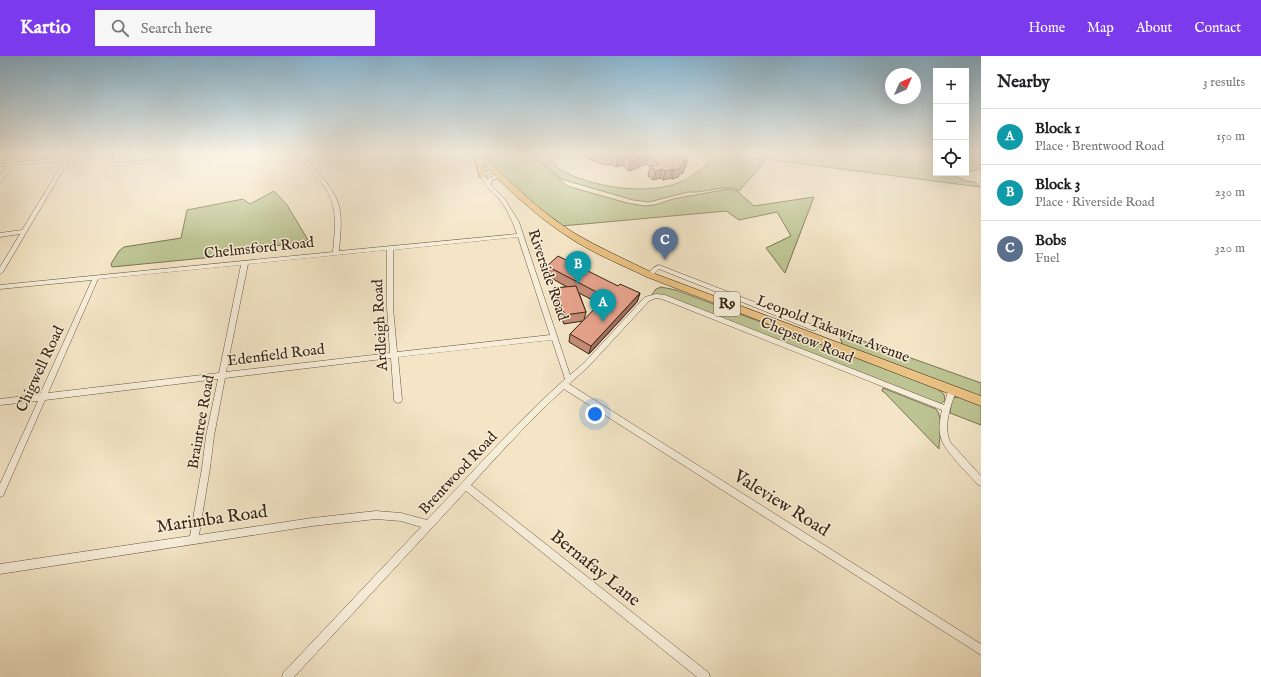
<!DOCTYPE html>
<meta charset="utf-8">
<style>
:root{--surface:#fff;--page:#f6f6f6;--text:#202124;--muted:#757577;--line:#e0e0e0;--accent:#7c3aed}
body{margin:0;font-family:"IM FELL English",serif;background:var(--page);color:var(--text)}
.controls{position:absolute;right:12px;top:12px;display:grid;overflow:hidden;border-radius:0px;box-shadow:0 4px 16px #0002}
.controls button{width:36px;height:36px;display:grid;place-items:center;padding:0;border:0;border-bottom:1px solid var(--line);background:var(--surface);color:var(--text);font:20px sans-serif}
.compass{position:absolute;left:885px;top:12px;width:36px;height:36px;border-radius:50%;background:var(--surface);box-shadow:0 4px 16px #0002;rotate:45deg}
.you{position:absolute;left:595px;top:358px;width:14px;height:14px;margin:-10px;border:3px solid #fff;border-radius:50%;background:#1a73e8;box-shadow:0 0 0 6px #1a73e833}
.badge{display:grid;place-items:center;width:26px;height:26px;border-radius:50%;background:var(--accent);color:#fff;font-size:13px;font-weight:700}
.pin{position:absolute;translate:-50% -33px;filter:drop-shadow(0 1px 2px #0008)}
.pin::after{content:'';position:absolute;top:21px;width:14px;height:12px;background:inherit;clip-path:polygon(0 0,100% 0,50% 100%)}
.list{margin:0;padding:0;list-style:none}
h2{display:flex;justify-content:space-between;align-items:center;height:52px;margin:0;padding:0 16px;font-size:17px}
h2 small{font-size:13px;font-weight:400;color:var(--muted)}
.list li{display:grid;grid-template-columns:26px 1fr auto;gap:12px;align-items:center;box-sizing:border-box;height:56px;padding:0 16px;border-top:1px solid var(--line)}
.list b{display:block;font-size:15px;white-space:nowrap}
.list p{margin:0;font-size:13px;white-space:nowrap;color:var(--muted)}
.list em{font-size:13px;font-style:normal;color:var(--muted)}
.icon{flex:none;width:22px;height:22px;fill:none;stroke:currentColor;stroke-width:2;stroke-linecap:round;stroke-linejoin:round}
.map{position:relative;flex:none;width:981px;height:621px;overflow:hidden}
header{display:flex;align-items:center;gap:24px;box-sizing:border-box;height:56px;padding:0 20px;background:var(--accent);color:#fff}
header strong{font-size:19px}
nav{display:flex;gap:22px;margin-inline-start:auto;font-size:14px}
.search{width:280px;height:36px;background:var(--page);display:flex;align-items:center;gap:10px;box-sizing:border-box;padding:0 14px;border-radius:0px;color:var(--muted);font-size:15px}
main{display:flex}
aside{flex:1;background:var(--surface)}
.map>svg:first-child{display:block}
.green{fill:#bdc493;stroke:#7b7452}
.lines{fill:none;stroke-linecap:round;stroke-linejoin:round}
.minor-casing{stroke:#68553f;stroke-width:1}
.highway-casing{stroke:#392512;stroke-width:1}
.minor{fill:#f7eeda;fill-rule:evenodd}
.highway{fill:#eac283;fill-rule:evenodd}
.wall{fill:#c58b78;stroke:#392512;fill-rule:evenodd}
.shaded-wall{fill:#a07162;stroke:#392512}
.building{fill:#e5a28c;stroke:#392512}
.labels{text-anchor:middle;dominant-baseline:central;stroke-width:3;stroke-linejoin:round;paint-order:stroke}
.shield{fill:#f7eeda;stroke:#72614e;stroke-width:1}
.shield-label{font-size:14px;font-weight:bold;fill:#392512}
.street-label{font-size:15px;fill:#392512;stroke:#f7eeda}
.near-street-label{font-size:18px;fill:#392512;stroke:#f7eeda}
</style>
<header>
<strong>Kartio</strong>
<div class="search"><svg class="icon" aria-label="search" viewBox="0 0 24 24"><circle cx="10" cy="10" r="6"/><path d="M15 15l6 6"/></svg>Search here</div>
<nav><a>Home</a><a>Map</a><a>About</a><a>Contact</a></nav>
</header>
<main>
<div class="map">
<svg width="981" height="621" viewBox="0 0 981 621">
<rect width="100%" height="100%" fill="#f3e5c6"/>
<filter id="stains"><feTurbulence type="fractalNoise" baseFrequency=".005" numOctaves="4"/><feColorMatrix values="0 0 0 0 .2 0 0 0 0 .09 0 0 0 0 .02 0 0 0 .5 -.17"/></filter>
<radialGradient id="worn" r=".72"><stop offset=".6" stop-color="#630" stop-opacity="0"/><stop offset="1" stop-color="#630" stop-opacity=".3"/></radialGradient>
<g class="green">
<path d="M530 97 567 130 627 147 644 150 655 149 673 143 729 133 737 135 754 150 814 141 785 217 766 192 791 180 777 156 739 164 726 155 562 170 530 145 480 98Z"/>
<path d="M543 97C548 102 553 108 558 112 590 132 651 141 685 124 691 120 700 115 705 110 708 106 708 100 713 98L766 104 739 135 734 132H722L698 136H688L649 146 633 144 561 123 532 97Z"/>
<path d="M936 97V117H957L950 118 966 125 975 126 980 131 757 102 756 97Z"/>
<path d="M966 97H981V113L966 116Z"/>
<path d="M274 135 287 149 308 184 259 193 255 197 112 211 111 208 119 195 124 191 181 182 187 154 243 143 250 148Z"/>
<path d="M661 231 676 234 936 332 944 338 945 344 941 348 662 240H651L656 233Z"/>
<path d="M838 276 981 327V341L843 290Z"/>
<path d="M883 332 936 353C944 362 939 382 939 393L884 336 882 335Z"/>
<path d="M958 341 981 349V369L950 357 952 342Z"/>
</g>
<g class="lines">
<defs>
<g id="minor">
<path d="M16 97H21L15 106 66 102 68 97H73L3 216 0 218V211L20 178 0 181V177L22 174 64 105 13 109 2 125 0 126V120L7 110H0V108L10 107Z"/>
<path d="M116 97H121L116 106 117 107 147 104 166 97H174L148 106 116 110H114L112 106Z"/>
<path d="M294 97H299C315 114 336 131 340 155 342 168 340 182 339 195L517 178C513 166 507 153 500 144 491 133 486 133 480 119L491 113H495V115L486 120 487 124 488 122 500 118 503 120 492 124 491 129 504 142 519 166 570 319 584 307 645 241 656 238 665 239 944 349 949 332H955L956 334C951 350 943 369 950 386L981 420V430L978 429C969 418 944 395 941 382 938 373 940 363 942 354L662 243 656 242 649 245 588 311 569 328 981 588V599L564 333C531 363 501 396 471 429L709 617 710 621H697L466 435 294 621H282L283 617 421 471 401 465 376 463 312 470 0 518V508L190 480 202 412 206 380 218 323 45 344 3 440 0 441V428L38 345 0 349V343L40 338 92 224 0 233V229L333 196C334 182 336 169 334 155 331 130 310 115 294 97ZM518 181 550 279 397 296 393 251V194ZM387 194V251L390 297 226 316 248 208ZM241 209 219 317 48 337 98 223ZM552 284 565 323C516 367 472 417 427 464L401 457 376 455 312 462 199 479 210 412 214 380 225 322 391 302 394 344 395 346 398 347 401 346 402 344 398 301Z"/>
<path d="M659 209 816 270 817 272 816 274H812L659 213 652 220H648L647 219 653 212Z"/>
</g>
<path id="highway" d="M473 97H481C510 126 539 155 574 177 599 192 627 204 653 217L981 340V350L647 221C620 208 592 197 567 180 536 160 509 134 483 108L487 119 486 121H480Z"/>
</defs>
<use href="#minor" class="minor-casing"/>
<use href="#highway" class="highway-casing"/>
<use href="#minor" class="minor"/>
<use href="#highway" class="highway"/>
</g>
<g class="wall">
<path d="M581 98H667L674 102 688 103 685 112 684 113 683 117 679 118 678 121 672 123 670 122 663 124 660 122 653 124 648 120 650 111 646 108 629 115 622 109 616 111 612 108 605 109 597 106 587 102Z"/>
<path d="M547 210 618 230 640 237 637 246 589 298 569 286 570 278 583 265 564 268 553 241 554 232 567 231 546 219ZM579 237 600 248 584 264 586 256Z"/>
</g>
<g class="shaded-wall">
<path d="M648 99 646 108 629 115 631 106Z"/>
<path d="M624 100 622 109 616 111 618 102Z"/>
<path d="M688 103 685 112 684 113 683 117 679 118 678 121 672 123 674 114 682 106Z"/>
<path d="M662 113 660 122 653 124 656 115Z"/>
<path d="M673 113 670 122 663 124 665 115Z"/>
<path d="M640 237 637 246 589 298 591 290Z"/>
</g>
<g class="building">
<path d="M598 98H667L674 102 682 99 688 103 682 106 685 108 679 110 681 112 674 114 673 113 665 115 662 113 656 115 650 111 659 108 648 99 631 106 624 100 618 102 614 99 607 100Z"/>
<path d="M558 200 618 230 620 228 640 237 591 290 570 278 606 241 547 210Z"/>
<path d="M576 230 586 256 565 259 554 232Z"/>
</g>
<linearGradient id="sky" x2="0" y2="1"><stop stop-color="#89b8d5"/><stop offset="0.53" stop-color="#faf3e5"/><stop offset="1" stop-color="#faf3e5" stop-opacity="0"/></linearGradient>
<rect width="981" height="184" fill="url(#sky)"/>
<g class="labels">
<rect class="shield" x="714" y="236" width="26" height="24" rx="3"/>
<g class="shield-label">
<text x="727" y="248">R9</text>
</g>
<g class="street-label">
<text transform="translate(259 192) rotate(-6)">Chelmsford Road</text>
<text transform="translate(548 219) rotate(71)">Riverside Road</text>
<text transform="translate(380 269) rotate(-93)">Ardleigh Road</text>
<text transform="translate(833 273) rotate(21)">Leopold Takawira Avenue</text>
<text transform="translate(807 284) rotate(22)">Chepstow Road</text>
<text transform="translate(276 299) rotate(-7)">Edenfield Road</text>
<text transform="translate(40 313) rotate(-65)">Chigwell Road</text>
<text transform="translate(201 366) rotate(-80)">Braintree Road</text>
<text transform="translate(458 417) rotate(-47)">Brentwood Road</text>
</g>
<g class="near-street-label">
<text transform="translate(781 448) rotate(32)">Valeview Road</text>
<text transform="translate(212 464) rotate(-8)">Marimba Road</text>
<text transform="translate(595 513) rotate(39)">Bernafay Lane</text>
</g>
</g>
<rect width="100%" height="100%" filter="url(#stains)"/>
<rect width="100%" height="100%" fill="url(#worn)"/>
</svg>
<div class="controls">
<button>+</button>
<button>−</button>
<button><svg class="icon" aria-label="locate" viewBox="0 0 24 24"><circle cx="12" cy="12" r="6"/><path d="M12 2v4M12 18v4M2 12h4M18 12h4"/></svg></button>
</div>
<svg class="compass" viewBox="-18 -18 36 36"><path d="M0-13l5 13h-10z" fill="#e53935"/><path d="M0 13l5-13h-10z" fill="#757577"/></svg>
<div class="you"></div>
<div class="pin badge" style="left:603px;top:266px;background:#0f9aa8">A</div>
<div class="pin badge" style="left:578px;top:228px;background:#0f9aa8">B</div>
<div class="pin badge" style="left:665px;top:204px;background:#5c6f8a">C</div>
</div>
<aside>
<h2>Nearby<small>3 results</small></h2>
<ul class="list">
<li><span class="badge" style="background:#0f9aa8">A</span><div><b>Block 1</b><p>Place · Brentwood Road</p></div><em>150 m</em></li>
<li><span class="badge" style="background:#0f9aa8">B</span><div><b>Block 3</b><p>Place · Riverside Road</p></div><em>230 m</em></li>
<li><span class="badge" style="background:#5c6f8a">C</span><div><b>Bobs</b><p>Fuel</p></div><em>320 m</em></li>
</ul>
</aside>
</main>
